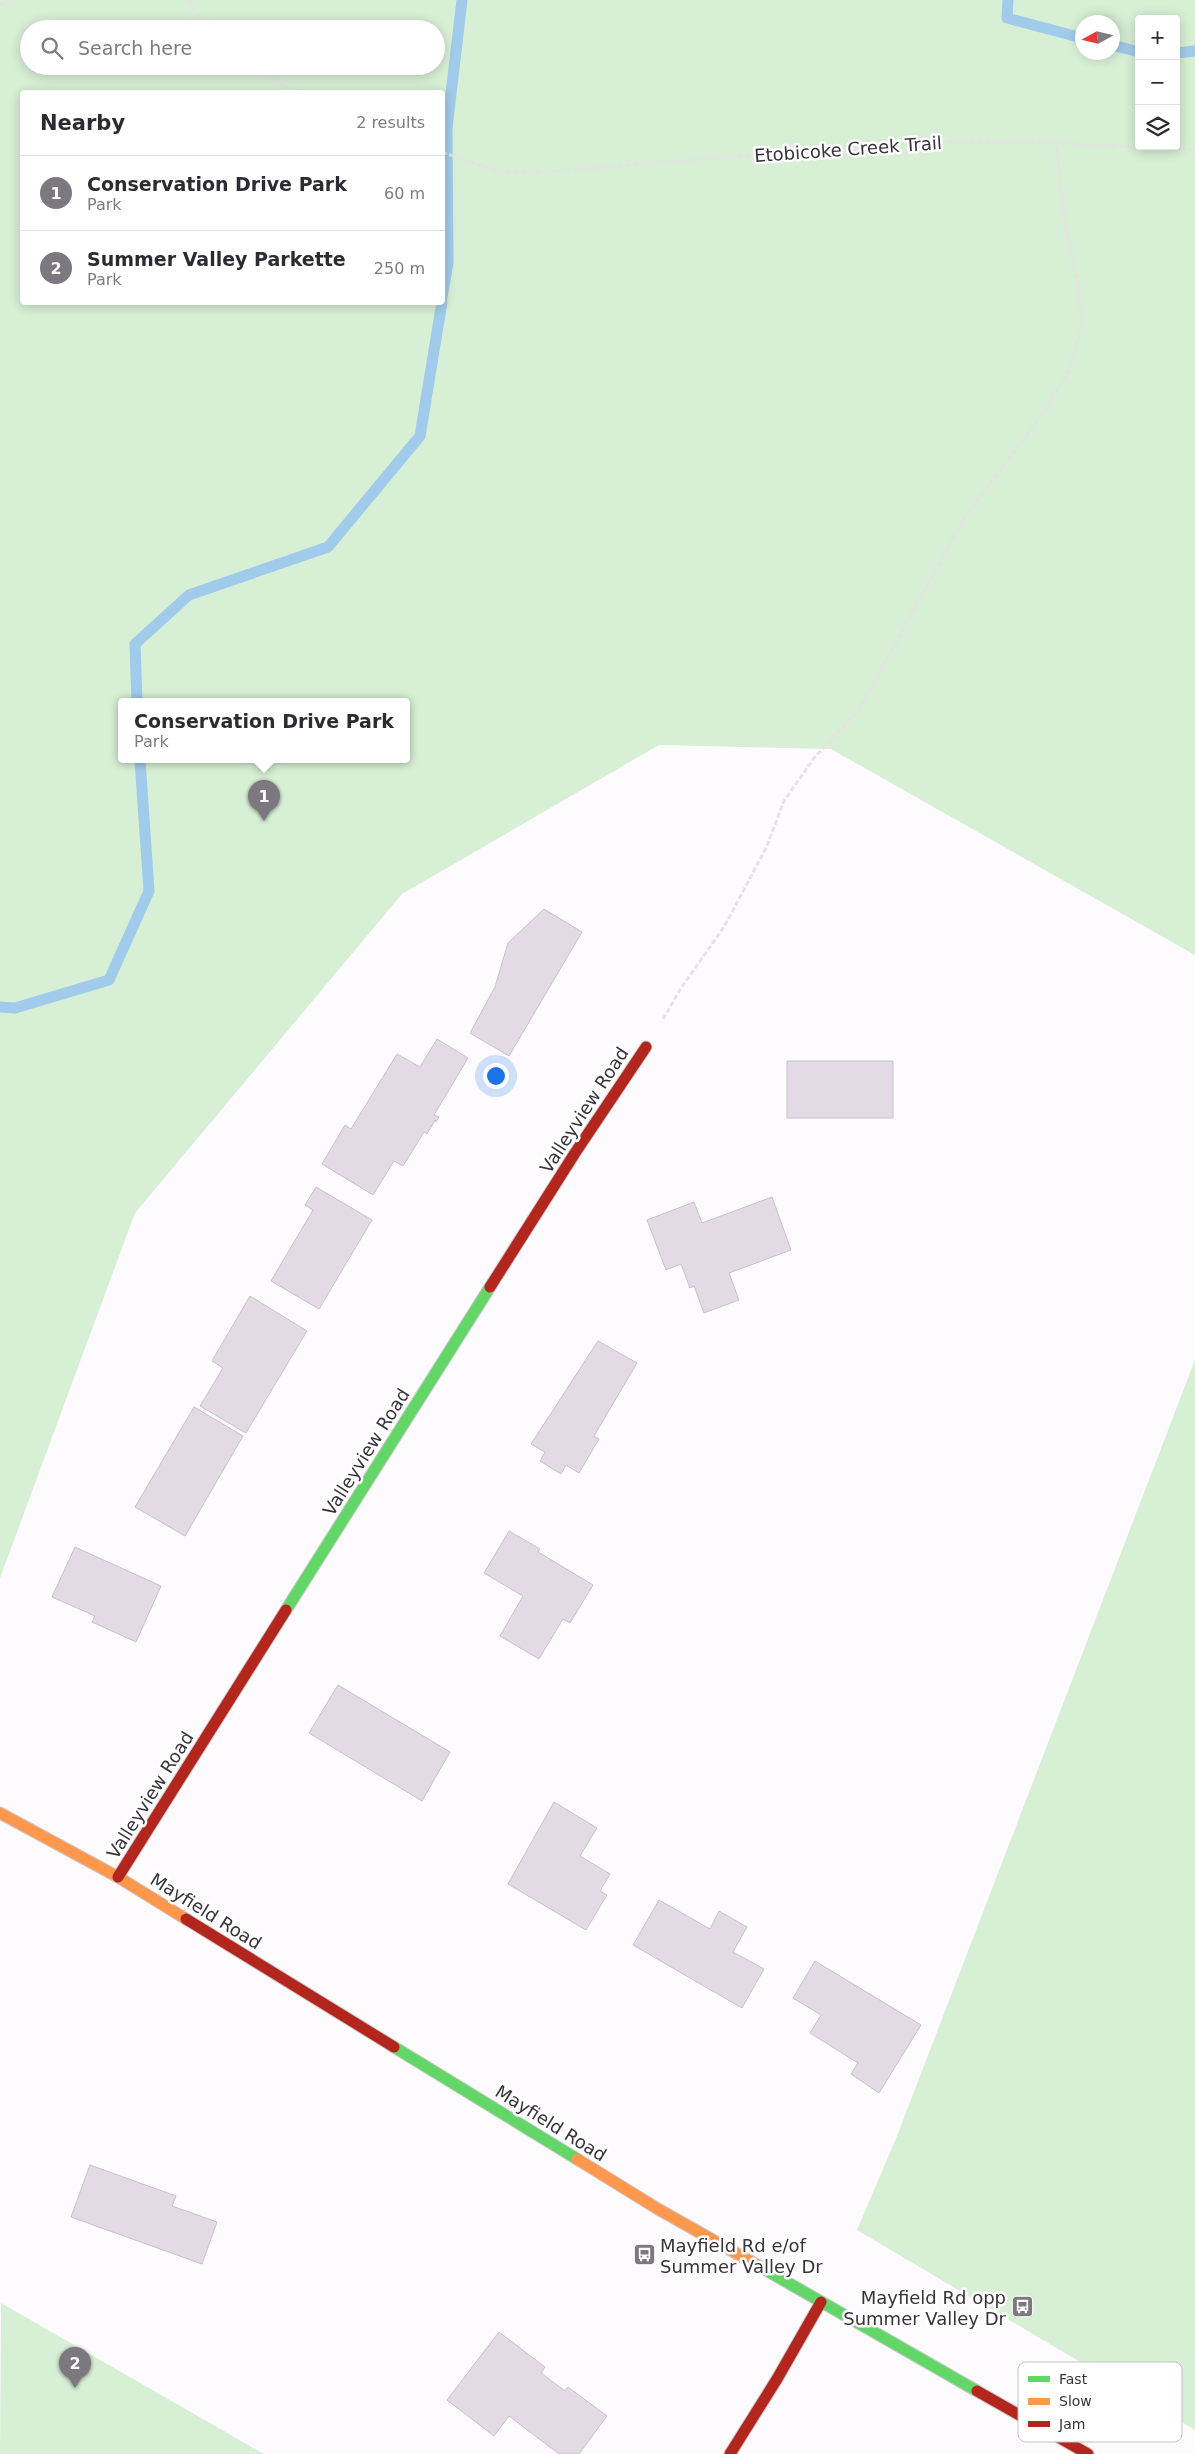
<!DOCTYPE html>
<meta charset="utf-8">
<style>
:root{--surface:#fff;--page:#f7f7f7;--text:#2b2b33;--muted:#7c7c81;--line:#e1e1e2;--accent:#7d787f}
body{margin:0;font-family:"DejaVu Sans",sans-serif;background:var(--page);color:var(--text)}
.controls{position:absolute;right:15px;top:15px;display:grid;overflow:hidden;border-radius:5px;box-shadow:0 2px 12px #0003}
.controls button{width:45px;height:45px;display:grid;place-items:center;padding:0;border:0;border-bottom:1px solid var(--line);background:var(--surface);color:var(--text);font:25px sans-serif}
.compass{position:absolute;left:1075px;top:15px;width:45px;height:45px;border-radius:50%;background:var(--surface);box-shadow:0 2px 12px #0003;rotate:262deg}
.you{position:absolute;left:495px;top:1075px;width:18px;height:18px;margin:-12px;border:4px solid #fff;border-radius:50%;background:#1a73e8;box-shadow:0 0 0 8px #1a73e833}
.badge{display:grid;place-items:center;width:32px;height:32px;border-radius:50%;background:var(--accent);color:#fff;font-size:16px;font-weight:700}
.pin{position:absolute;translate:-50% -41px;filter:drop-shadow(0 1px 2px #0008)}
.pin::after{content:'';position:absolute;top:26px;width:18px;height:15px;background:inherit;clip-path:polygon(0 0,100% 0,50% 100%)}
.popup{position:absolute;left:118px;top:698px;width:292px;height:65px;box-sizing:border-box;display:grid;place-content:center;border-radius:5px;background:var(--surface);filter:drop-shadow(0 1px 4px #0005);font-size:16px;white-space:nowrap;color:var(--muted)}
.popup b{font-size:19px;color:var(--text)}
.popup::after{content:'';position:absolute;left:50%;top:100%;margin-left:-10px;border:10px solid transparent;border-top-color:var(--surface)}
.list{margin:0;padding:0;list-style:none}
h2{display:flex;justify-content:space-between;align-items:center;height:65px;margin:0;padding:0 20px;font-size:21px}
h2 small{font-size:16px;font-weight:400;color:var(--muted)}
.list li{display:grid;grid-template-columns:32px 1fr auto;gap:15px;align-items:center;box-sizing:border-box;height:75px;padding:0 20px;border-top:1px solid var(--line)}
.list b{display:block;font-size:19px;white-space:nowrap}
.list p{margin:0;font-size:16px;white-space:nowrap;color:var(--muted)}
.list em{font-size:16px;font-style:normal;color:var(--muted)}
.icon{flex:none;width:28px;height:28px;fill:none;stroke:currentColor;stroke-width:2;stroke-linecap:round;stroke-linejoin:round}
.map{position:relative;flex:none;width:1195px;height:2454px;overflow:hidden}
.search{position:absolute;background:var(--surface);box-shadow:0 2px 12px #0003;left:20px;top:20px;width:425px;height:55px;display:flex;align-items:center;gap:12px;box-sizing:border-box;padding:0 18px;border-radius:28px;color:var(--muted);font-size:19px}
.panel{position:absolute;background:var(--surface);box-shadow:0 2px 12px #0003;left:20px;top:90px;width:425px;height:215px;border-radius:5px}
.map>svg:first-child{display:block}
.green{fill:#d7efd5;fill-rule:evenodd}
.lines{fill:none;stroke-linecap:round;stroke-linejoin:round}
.stream{stroke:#a0cbea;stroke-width:11}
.building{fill:#e3dae6;stroke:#c6c2c8}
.fast-casing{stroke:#cdc9cf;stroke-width:13}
.slow-casing{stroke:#cdc9cf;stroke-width:13}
.jam-casing{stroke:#cdc9cf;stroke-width:13}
.path{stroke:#e4e3e4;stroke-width:3;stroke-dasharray:5 2.5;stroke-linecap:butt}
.fast{stroke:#63d668;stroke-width:11}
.slow{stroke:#ff974d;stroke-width:11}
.jam{stroke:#b3261e;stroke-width:11}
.labels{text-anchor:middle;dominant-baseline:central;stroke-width:5;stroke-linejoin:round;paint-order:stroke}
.street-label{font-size:18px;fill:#38323a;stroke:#fff}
.poi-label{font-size:18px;fill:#38323a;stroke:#fff;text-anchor:start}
.key{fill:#fff;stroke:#c3c2c4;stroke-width:1}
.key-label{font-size:14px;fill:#38323a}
</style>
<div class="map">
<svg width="1195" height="2454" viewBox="0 0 1195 2454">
<rect width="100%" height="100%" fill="#fdfbfe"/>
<g class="green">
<path d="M0 0H1195V955L831 749 659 745 402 894 135 1213 0 1578ZM1139 19H1176V146H1139ZM1112 22V52H1082V22ZM29 29H436V66H29ZM22 92H442V302H22ZM406 702V760H121V702Z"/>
<path d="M1195 1360V2430L857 2230 897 2136Z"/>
<path d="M1 2303 264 2454H0Z"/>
</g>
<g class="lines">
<g class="stream">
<path d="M1008 0 1007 18 1082 38"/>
<path d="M1112 45 1139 52"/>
<path d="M1176 53 1195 51"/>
<path d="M442 297 448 263 447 128 462 0"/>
<path d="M137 702 135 644 189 595 328 547 420 436 442 302"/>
<path d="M0 1007 15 1008 109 980 149 891 140 760"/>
</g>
</g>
<g class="building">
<path d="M544 909 582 932 509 1056 470 1033 495 987 508 943Z"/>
<path d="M437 1039 468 1058 434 1115 439 1117 436 1122 435 1120 427 1134 424 1132 403 1166 394 1161 373 1195 322 1164 345 1125 351 1129 397 1054 420 1067Z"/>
<rect x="787" y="1061" width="106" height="57"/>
<path d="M316 1187 372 1220 319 1309 271 1281 313 1210 305 1205Z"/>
<path d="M772 1197 791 1250 729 1273 739 1300 704 1313 694 1286 690 1288 681 1264 666 1270 647 1220 694 1202 702 1223Z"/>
<path d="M250 1296 307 1331 246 1433 200 1406 223 1368 212 1361Z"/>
<path d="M598 1341 637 1363 594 1436 599 1439 579 1473 566 1465 561 1474 540 1461 545 1452 531 1444Z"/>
<path d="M194 1407 243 1436 185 1536 135 1507Z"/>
<path d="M509 1531 540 1549 538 1552 593 1585 570 1623 563 1619 539 1659 500 1636 523 1596 484 1573Z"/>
<path d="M75 1547 161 1586 136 1642 92 1622 95 1616 52 1597Z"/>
<path d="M338 1685 450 1752 422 1801 309 1733Z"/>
<path d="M554 1802 597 1828 580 1856 610 1874 600 1891 607 1895 586 1930 508 1884Z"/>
<path d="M659 1900 710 1929 719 1911 747 1927 733 1952 764 1969 742 2008 633 1945Z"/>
<path d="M815 1961 921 2025 879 2093 851 2074 858 2063 810 2033 821 2015 793 1998Z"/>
<path d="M90 2165 176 2196 172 2206 217 2222 202 2264 71 2217Z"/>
<path d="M499 2332 545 2367 541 2373 565 2391 568 2387 607 2416 579 2454H559L509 2416 494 2436 447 2400Z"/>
</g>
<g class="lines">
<defs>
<g id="fast">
<path d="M286 1610 490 1287"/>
<path d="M394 2047 577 2159"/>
<path d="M757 2265 977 2391"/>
</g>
<g id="slow">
<path d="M0 1813 118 1877 186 1919"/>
<path d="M577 2159 658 2209 757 2265"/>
</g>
<g id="jam">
<path d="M490 1287 575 1153 646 1047"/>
<path d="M118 1877 286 1610"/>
<path d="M186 1919 394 2047"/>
<path d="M977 2391 1088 2454"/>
<path d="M730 2454 777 2379 821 2302"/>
</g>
</defs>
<use href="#fast" class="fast-casing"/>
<use href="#slow" class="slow-casing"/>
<use href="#jam" class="jam-casing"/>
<g class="path">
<path d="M188 0 208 29"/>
<path d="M0 5 9 0"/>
<path d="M254 66 293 92"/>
<path d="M442 152 502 173 558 171 923 141 1056 143 1195 150"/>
<path d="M663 1019 681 988 724 927 766 848 784 801 814 758 858 711 965 517 1032 428 1070 370 1082 322 1077 279 1066 230 1056 143"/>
</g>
<use href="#fast" class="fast"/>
<use href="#slow" class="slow"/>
<use href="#jam" class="jam"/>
</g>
<defs>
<symbol id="bus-square" viewBox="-11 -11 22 22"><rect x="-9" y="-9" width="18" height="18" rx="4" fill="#7d787f" stroke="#fff"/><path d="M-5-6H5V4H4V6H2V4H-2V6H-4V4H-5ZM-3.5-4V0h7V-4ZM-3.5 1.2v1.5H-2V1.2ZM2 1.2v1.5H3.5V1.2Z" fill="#fff"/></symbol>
</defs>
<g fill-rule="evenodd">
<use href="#bus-square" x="632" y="2242" width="25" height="25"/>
<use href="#bus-square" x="1010" y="2294" width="25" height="25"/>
</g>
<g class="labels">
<g class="street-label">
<text transform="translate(848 149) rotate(-4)">Etobicoke Creek Trail</text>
<text transform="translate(584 1110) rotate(-57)">Valleyview Road</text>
<text transform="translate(366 1452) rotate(-58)">Valleyview Road</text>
<text transform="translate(150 1795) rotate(-58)">Valleyview Road</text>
<text transform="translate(206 1911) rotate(32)">Mayfield Road</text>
<text transform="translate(551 2123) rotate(32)">Mayfield Road</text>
</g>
<g class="poi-label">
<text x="660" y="2245">Mayfield Rd e/of<tspan x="660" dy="21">Summer Valley Dr</tspan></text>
<text x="1006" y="2297" text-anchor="end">Mayfield Rd opp<tspan x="1006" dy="21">Summer Valley Dr</tspan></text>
</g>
</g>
<rect x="1018" y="2362" width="164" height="80" rx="8" class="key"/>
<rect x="1028" y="2376" width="22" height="6" fill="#63d668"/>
<rect x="1028" y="2398" width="22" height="7" fill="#ff974d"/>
<rect x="1028" y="2421" width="22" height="6" fill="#b3261e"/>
<g class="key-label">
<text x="1059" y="2384">Fast</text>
<text x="1059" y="2406">Slow</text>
<text x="1059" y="2429">Jam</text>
</g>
</svg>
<div class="controls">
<button>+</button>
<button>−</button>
<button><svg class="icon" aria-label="layers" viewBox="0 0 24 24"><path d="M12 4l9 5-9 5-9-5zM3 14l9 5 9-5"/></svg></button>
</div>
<svg class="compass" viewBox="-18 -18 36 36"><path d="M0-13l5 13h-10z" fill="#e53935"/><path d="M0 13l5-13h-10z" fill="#7c7c81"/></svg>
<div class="you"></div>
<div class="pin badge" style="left:264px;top:821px">1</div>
<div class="popup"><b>Conservation Drive Park</b>Park</div>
<div class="pin badge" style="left:75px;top:2388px">2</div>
<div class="search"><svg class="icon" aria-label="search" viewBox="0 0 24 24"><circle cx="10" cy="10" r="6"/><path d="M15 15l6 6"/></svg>Search here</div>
<section class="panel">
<h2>Nearby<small>2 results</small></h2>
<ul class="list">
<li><span class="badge">1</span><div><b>Conservation Drive Park</b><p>Park</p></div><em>60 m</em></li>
<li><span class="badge">2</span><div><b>Summer Valley Parkette</b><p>Park</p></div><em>250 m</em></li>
</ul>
</section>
</div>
